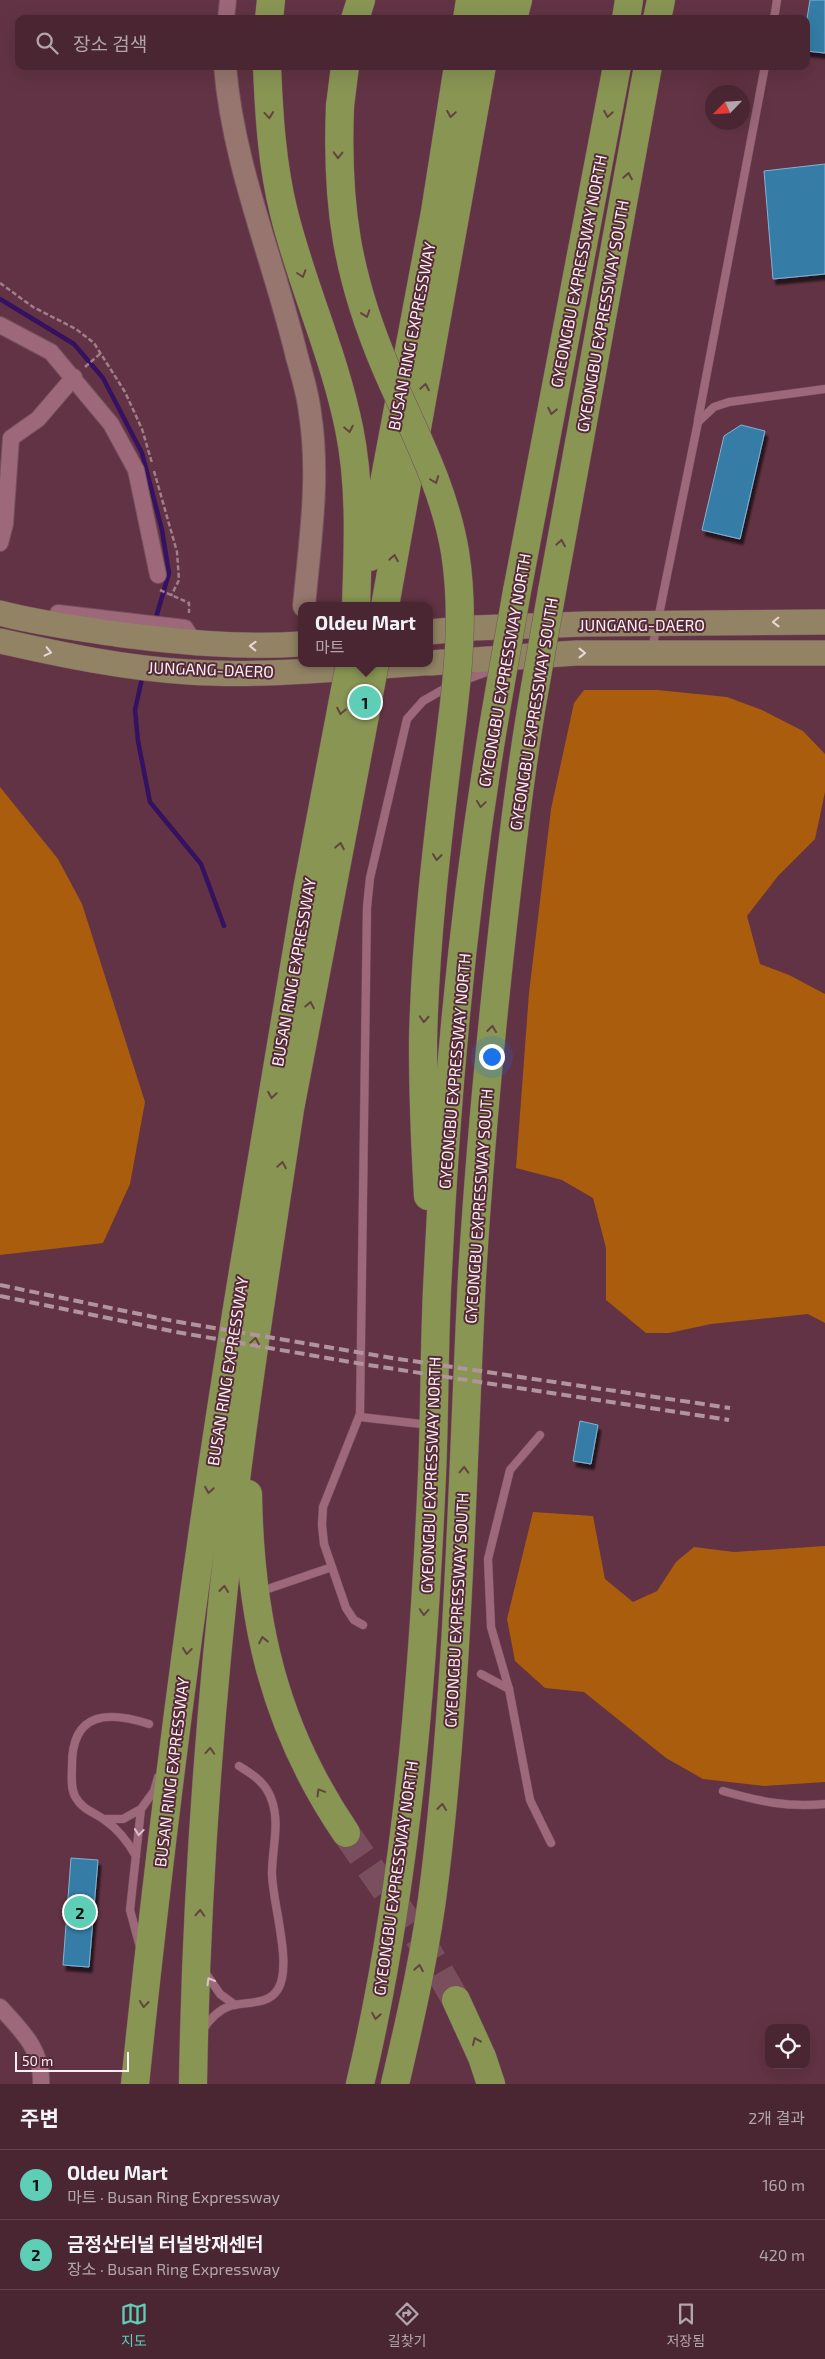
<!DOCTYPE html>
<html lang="ko">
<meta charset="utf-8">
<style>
:root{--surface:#4a2633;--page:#512e3b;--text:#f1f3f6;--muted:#b2a5ac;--line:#61434e;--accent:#5eceb7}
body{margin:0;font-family:"Exo 2","Noto Sans KR",sans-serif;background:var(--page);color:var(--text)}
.controls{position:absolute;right:15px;bottom:15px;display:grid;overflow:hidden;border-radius:10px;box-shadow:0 5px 20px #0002}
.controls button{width:45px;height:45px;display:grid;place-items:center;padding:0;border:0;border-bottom:1px solid var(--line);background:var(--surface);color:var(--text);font:25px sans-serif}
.compass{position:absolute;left:705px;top:85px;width:45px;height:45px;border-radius:50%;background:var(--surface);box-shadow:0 5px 20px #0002;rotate:245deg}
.scale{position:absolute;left:15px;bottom:12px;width:114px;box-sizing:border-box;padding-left:5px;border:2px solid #fceff3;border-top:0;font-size:14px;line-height:18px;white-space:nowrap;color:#fceff3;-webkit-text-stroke:4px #562939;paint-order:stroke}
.you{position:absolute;left:491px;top:1056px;width:18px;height:18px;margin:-12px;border:4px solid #fff;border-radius:50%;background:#1a73e8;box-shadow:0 0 0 8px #1a73e833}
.badge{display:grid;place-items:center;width:32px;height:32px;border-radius:50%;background:var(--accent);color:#111;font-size:16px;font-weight:700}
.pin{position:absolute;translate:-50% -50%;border:2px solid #fff;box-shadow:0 1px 5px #0006}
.popup{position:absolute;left:298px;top:602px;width:135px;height:65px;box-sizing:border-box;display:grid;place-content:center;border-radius:10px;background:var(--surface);filter:drop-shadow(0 1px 4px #0005);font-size:16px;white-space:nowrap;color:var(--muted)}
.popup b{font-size:19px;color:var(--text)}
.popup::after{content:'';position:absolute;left:50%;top:100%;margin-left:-10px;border:10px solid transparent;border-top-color:var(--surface)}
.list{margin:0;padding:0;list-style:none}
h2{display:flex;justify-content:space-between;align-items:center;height:65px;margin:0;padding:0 20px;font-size:21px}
h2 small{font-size:16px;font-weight:400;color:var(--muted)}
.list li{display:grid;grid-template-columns:32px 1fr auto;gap:15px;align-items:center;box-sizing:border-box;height:70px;padding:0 20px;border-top:1px solid var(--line)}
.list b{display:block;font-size:19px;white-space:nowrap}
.list p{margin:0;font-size:16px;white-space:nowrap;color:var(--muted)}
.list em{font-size:16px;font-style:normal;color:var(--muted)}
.icon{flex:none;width:28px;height:28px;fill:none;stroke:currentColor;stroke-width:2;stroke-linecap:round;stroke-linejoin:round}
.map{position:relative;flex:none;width:825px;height:2084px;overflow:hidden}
.search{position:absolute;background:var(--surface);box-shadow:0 5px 20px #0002;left:15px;right:15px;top:15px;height:55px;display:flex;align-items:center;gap:12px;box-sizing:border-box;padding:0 18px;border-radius:10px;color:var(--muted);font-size:19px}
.sheet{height:205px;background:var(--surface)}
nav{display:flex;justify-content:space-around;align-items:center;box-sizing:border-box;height:70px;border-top:1px solid var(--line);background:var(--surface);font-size:14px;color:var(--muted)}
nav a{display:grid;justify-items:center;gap:2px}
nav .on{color:var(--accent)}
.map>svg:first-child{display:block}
.forest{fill:#aa5d0c}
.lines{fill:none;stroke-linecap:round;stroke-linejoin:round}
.stream{stroke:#351161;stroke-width:4.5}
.building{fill:#357da7;stroke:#82b3d4;filter:url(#shadow)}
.highway-tunnel{stroke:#794f5e;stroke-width:28;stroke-dasharray:28 14;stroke-linecap:butt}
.lane-casing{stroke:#75515e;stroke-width:9}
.street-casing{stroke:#75515e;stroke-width:18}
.secondary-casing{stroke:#75515e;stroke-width:24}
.primary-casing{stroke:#75515e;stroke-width:26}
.highway-casing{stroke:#75515e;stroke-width:29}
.path{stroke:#a07e8a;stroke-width:2.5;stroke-dasharray:5 2.5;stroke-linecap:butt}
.lane{stroke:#9c687a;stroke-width:8}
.street{stroke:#9c687a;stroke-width:16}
.secondary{stroke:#96766e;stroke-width:22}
.primary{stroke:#918363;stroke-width:25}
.highway{stroke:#899553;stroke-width:28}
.rail{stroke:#b1949e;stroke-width:4;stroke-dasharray:10 5;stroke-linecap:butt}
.highway-bridge-casing{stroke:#75515e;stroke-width:29;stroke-linecap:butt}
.highway-bridge{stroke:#899553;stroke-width:28}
.oneway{stroke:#634440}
.oneway2{stroke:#e7d9d6}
.oneway3{stroke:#dac0c9}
.labels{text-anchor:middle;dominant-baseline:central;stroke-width:4;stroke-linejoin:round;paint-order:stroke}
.street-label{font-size:16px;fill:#fceff3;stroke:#562939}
</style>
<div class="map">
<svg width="825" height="2084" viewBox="0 0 825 2084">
<defs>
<filter id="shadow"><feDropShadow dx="3" dy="5.5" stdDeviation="1" flood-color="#0009"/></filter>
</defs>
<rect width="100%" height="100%" fill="#623344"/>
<g class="forest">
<path d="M584 690H657L727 697 762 710 803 731 825 754V792L815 839 778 876 747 916 760 964 789 975 825 994V1323L808 1314 711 1324 669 1333H646L606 1300V1248L593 1198 562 1180 516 1168 529 993 551 809 574 703Z"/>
<path d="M0 787 58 859 82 904 145 1102 130 1184 103 1243 0 1255Z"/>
<path d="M533 1512 593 1516 605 1579 633 1602 657 1591 676 1562 694 1547 734 1552 825 1546V1782L764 1786 703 1779 666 1758 584 1692 545 1688 515 1661 507 1619Z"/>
</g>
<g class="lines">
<g class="stream">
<path d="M0 299 74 344 103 378 142 453 162 530 169 573 155 621"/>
<path d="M143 674 135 710 138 741 150 802 201 864 224 926"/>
</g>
</g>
<g class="building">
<path d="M810 0H825V53L806 51V25Z"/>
<path d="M825 164V274L773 279 764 171Z"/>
<path d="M741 425 765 431 740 539 702 530 724 436Z"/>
<path d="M580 1421 598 1425 591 1464 573 1461Z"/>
<path d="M71 1858 98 1860 89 1967 63 1965Z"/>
</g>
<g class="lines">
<path class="highway-tunnel" d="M346 1833 425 1947 456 2000"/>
<defs>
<g id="lane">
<path d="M774 19 777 0"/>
<path d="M698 420 765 66"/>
<path d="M652 649 698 422 714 407 729 402 825 389"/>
<path d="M462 681 495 669"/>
<path d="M360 1417 430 1425"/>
<path d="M540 1435 510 1470 488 1559 491 1627 509 1689 530 1800 551 1843"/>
<path d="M259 1592 332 1567"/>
<path d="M363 1625 354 1620 346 1608 324 1544 322 1525 323 1507 360 1414 367 907 370 878 407 719 423 701 451 685"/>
<path d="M481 1674 509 1689"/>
<path d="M723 1791C758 1801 788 1808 825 1804"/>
<path d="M106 1819H123L141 1809"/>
<path d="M136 1856C128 1842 119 1830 106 1821 96 1813 83 1810 76 1798 70 1789 72 1775 72 1765 72 1711 109 1711 149 1724"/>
<path d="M140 1947 130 1910 141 1809 154 1791 158 1777"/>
<path d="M205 1972 220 1994 235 2005"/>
<path d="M202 2031C209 2020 218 2010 230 2006 246 2001 268 2006 278 1989 293 1965 272 1902 272 1873 272 1849 280 1824 272 1801 267 1784 254 1775 239 1766"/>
</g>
<g id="street">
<path d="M226 19 228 0"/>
<path d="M0 325 51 352 111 424 136 470 158 575"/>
<path d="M0 543 5 524 11 438 38 419 74 377"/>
<path d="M58 613 185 628 195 644"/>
<path d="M0 2007C21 2030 43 2050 41 2084"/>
</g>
<path id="secondary" d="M225 66C233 166 274 260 297 357 302 375 308 394 310 413 320 477 310 541 304 606"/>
<g id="primary">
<path d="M0 613C38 623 77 628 116 634 178 642 238 648 301 644"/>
<path d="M429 632 472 628 585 624 825 622"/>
<path d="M0 641C62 655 124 668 188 672 266 677 346 668 424 663"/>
<path d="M429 663 576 653H825"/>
</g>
<g id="highway">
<path d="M269 19 271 0"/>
<path d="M355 19 361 0"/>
<path d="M467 19 470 0"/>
<path d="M491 19 494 0"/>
<path d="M513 19 518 0"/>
<path d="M626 19 629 0"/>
<path d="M657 19 661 0"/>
<path d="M267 66C269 115 272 165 284 213 302 286 334 354 349 428 361 486 358 547 356 606"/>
<path d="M340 106 345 66"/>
<path d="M370 557 435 212 458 66"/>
<path d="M517 591 617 66"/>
<path d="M552 591 648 66"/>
<path d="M385 606 482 66"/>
<path d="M428 1196C425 1145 423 1094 423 1043 425 936 439 828 452 721"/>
<path d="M248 1494C250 1621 274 1727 346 1833"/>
<path d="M456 2000 482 2057 491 2084"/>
<path d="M135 2084C165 1794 203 1505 252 1218"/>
<path d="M193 2084C196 1894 210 1703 232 1514 243 1414 259 1314 274 1214"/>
<path d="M360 2084C407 1885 423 1679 432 1475 435 1406 434 1338 438 1270 447 1075 466 879 500 687"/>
<path d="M395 2084C411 2016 427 1946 435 1876 459 1677 462 1477 472 1277 479 1160 490 1042 503 925 512 846 521 766 535 687"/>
</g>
</defs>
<use href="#lane" class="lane-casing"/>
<use href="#street" class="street-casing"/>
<use href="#secondary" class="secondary-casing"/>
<use href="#primary" class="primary-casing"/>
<use href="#highway" class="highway-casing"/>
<g class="path">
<path d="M0 283 33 307 76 329 94 343 125 392 142 429 152 463"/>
<path d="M85 367 101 353"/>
<path d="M154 471 177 552 179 580 171 596"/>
<path d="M160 590 189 603V613"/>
</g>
<use href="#lane" class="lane"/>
<use href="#street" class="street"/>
<use href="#secondary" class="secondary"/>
<use href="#primary" class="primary"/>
<use href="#highway" class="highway"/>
<g class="rail">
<path d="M0 1285 173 1321 392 1358 730 1408"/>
<path d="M0 1296 176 1332 368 1365 729 1420"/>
</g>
<defs>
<g id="highway-bridge">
<path d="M340 106C336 206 347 276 386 368 412 428 444 486 455 552 464 609 459 664 452 721"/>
<path d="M500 687 517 591"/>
<path d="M535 687 552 591"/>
<path d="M274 1214 290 1109 375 663"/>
<path d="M252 1218 307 890 350 663"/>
</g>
</defs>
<use href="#highway-bridge" class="highway-bridge-casing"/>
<use href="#highway-bridge" class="highway-bridge"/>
</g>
<defs><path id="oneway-chevron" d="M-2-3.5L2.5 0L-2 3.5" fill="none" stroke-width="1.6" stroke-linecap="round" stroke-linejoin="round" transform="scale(1.25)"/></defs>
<g class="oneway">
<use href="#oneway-chevron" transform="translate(451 114) rotate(99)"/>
<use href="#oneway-chevron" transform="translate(608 114) rotate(100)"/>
<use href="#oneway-chevron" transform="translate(269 115) rotate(85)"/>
<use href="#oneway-chevron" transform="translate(338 155) rotate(91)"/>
<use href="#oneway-chevron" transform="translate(628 176) rotate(-80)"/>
<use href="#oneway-chevron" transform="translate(302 274) rotate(72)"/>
<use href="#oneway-chevron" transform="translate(366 314) rotate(71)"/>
<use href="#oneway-chevron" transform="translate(425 387) rotate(-80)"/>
<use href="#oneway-chevron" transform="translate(552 411) rotate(101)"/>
<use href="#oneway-chevron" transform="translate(349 429) rotate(79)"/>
<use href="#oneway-chevron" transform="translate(435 480) rotate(69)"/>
<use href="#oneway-chevron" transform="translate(561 543) rotate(-80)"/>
<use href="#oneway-chevron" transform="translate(394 558) rotate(-80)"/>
<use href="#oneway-chevron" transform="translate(341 711) rotate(101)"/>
<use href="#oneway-chevron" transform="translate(481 804) rotate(98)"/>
<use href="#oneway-chevron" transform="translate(340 846) rotate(-79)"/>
<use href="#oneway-chevron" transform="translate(437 857) rotate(96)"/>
<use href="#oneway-chevron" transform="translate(310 1005) rotate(-79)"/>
<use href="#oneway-chevron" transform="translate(424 1019) rotate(93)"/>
<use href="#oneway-chevron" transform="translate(492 1029) rotate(-84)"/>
<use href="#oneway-chevron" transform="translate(272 1095) rotate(99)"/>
<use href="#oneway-chevron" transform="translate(282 1165) rotate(-81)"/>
<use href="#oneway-chevron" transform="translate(255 1341) rotate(-81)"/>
<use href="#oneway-chevron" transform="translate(464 1470) rotate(-88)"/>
<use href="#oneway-chevron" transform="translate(209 1490) rotate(99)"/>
<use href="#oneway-chevron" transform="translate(224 1589) rotate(-84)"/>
<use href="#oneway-chevron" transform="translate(424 1612) rotate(94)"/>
<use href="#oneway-chevron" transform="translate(263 1640) rotate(-101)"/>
<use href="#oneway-chevron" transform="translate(187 1651) rotate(97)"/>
<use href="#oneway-chevron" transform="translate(210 1751) rotate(-86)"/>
<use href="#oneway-chevron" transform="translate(320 1792) rotate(-121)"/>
<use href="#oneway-chevron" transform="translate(442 1807) rotate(-84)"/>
<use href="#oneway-chevron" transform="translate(200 1913) rotate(-87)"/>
<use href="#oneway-chevron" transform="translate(419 1968) rotate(-80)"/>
<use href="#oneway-chevron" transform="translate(144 2004) rotate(96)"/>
<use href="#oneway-chevron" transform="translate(376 2016) rotate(100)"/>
<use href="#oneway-chevron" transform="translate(476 2041) rotate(-113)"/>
</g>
<g class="oneway2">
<use href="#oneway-chevron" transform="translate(776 622) rotate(179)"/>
<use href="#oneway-chevron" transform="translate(253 646) rotate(-178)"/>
<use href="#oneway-chevron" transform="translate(48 652) rotate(13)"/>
<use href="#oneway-chevron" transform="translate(582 653)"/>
</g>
<g class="oneway3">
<use href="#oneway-chevron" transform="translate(139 1832) rotate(96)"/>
<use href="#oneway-chevron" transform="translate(210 1981) rotate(-120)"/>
</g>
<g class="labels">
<g class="street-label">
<text transform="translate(578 271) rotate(-79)">GYEONGBU EXPRESSWAY NORTH</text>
<text transform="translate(602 316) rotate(-80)">GYEONGBU EXPRESSWAY SOUTH</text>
<text transform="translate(411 336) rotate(-79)">BUSAN RING EXPRESSWAY</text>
<text x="642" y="624">JUNGANG-DAERO</text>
<text transform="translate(211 669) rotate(2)">JUNGANG-DAERO</text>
<text transform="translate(504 670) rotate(-80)">GYEONGBU EXPRESSWAY NORTH</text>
<text transform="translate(533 714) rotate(-81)">GYEONGBU EXPRESSWAY SOUTH</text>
<text transform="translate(293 972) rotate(-80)">BUSAN RING EXPRESSWAY</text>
<text transform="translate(454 1071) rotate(-85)">GYEONGBU EXPRESSWAY NORTH</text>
<text transform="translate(478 1206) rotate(-86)">GYEONGBU EXPRESSWAY SOUTH</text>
<text transform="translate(227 1371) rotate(-81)">BUSAN RING EXPRESSWAY</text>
<text transform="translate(430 1475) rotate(-88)">GYEONGBU EXPRESSWAY NORTH</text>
<text transform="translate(456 1610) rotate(-87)">GYEONGBU EXPRESSWAY SOUTH</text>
<text transform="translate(171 1772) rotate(-83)">BUSAN RING EXPRESSWAY</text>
<text transform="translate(395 1878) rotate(-82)">GYEONGBU EXPRESSWAY NORTH</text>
</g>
</g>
</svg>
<div class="controls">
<button><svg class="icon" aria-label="locate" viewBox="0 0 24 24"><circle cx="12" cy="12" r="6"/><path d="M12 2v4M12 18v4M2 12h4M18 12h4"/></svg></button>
</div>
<svg class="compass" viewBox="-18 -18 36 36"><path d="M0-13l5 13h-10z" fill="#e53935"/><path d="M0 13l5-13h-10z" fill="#b2a5ac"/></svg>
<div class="scale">50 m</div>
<div class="you"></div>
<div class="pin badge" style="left:365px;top:702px">1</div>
<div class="popup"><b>Oldeu Mart</b>마트</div>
<div class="pin badge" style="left:80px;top:1912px">2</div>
<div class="search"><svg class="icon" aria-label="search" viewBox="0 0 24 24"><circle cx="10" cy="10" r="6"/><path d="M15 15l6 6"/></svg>장소 검색</div>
</div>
<section class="sheet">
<h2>주변<small>2개 결과</small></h2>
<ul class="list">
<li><span class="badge">1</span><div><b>Oldeu Mart</b><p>마트 · Busan Ring Expressway</p></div><em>160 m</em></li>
<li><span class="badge">2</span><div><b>금정산터널 터널방재센터</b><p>장소 · Busan Ring Expressway</p></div><em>420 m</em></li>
</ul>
</section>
<nav>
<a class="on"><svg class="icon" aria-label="map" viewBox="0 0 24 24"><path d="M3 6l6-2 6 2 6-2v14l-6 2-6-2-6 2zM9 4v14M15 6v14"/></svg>지도</a>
<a><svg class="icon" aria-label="directions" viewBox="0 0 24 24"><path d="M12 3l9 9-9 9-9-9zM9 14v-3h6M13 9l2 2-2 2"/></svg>길찾기</a>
<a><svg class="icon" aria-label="saved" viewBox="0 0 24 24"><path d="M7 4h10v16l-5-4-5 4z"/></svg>저장됨</a>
</nav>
